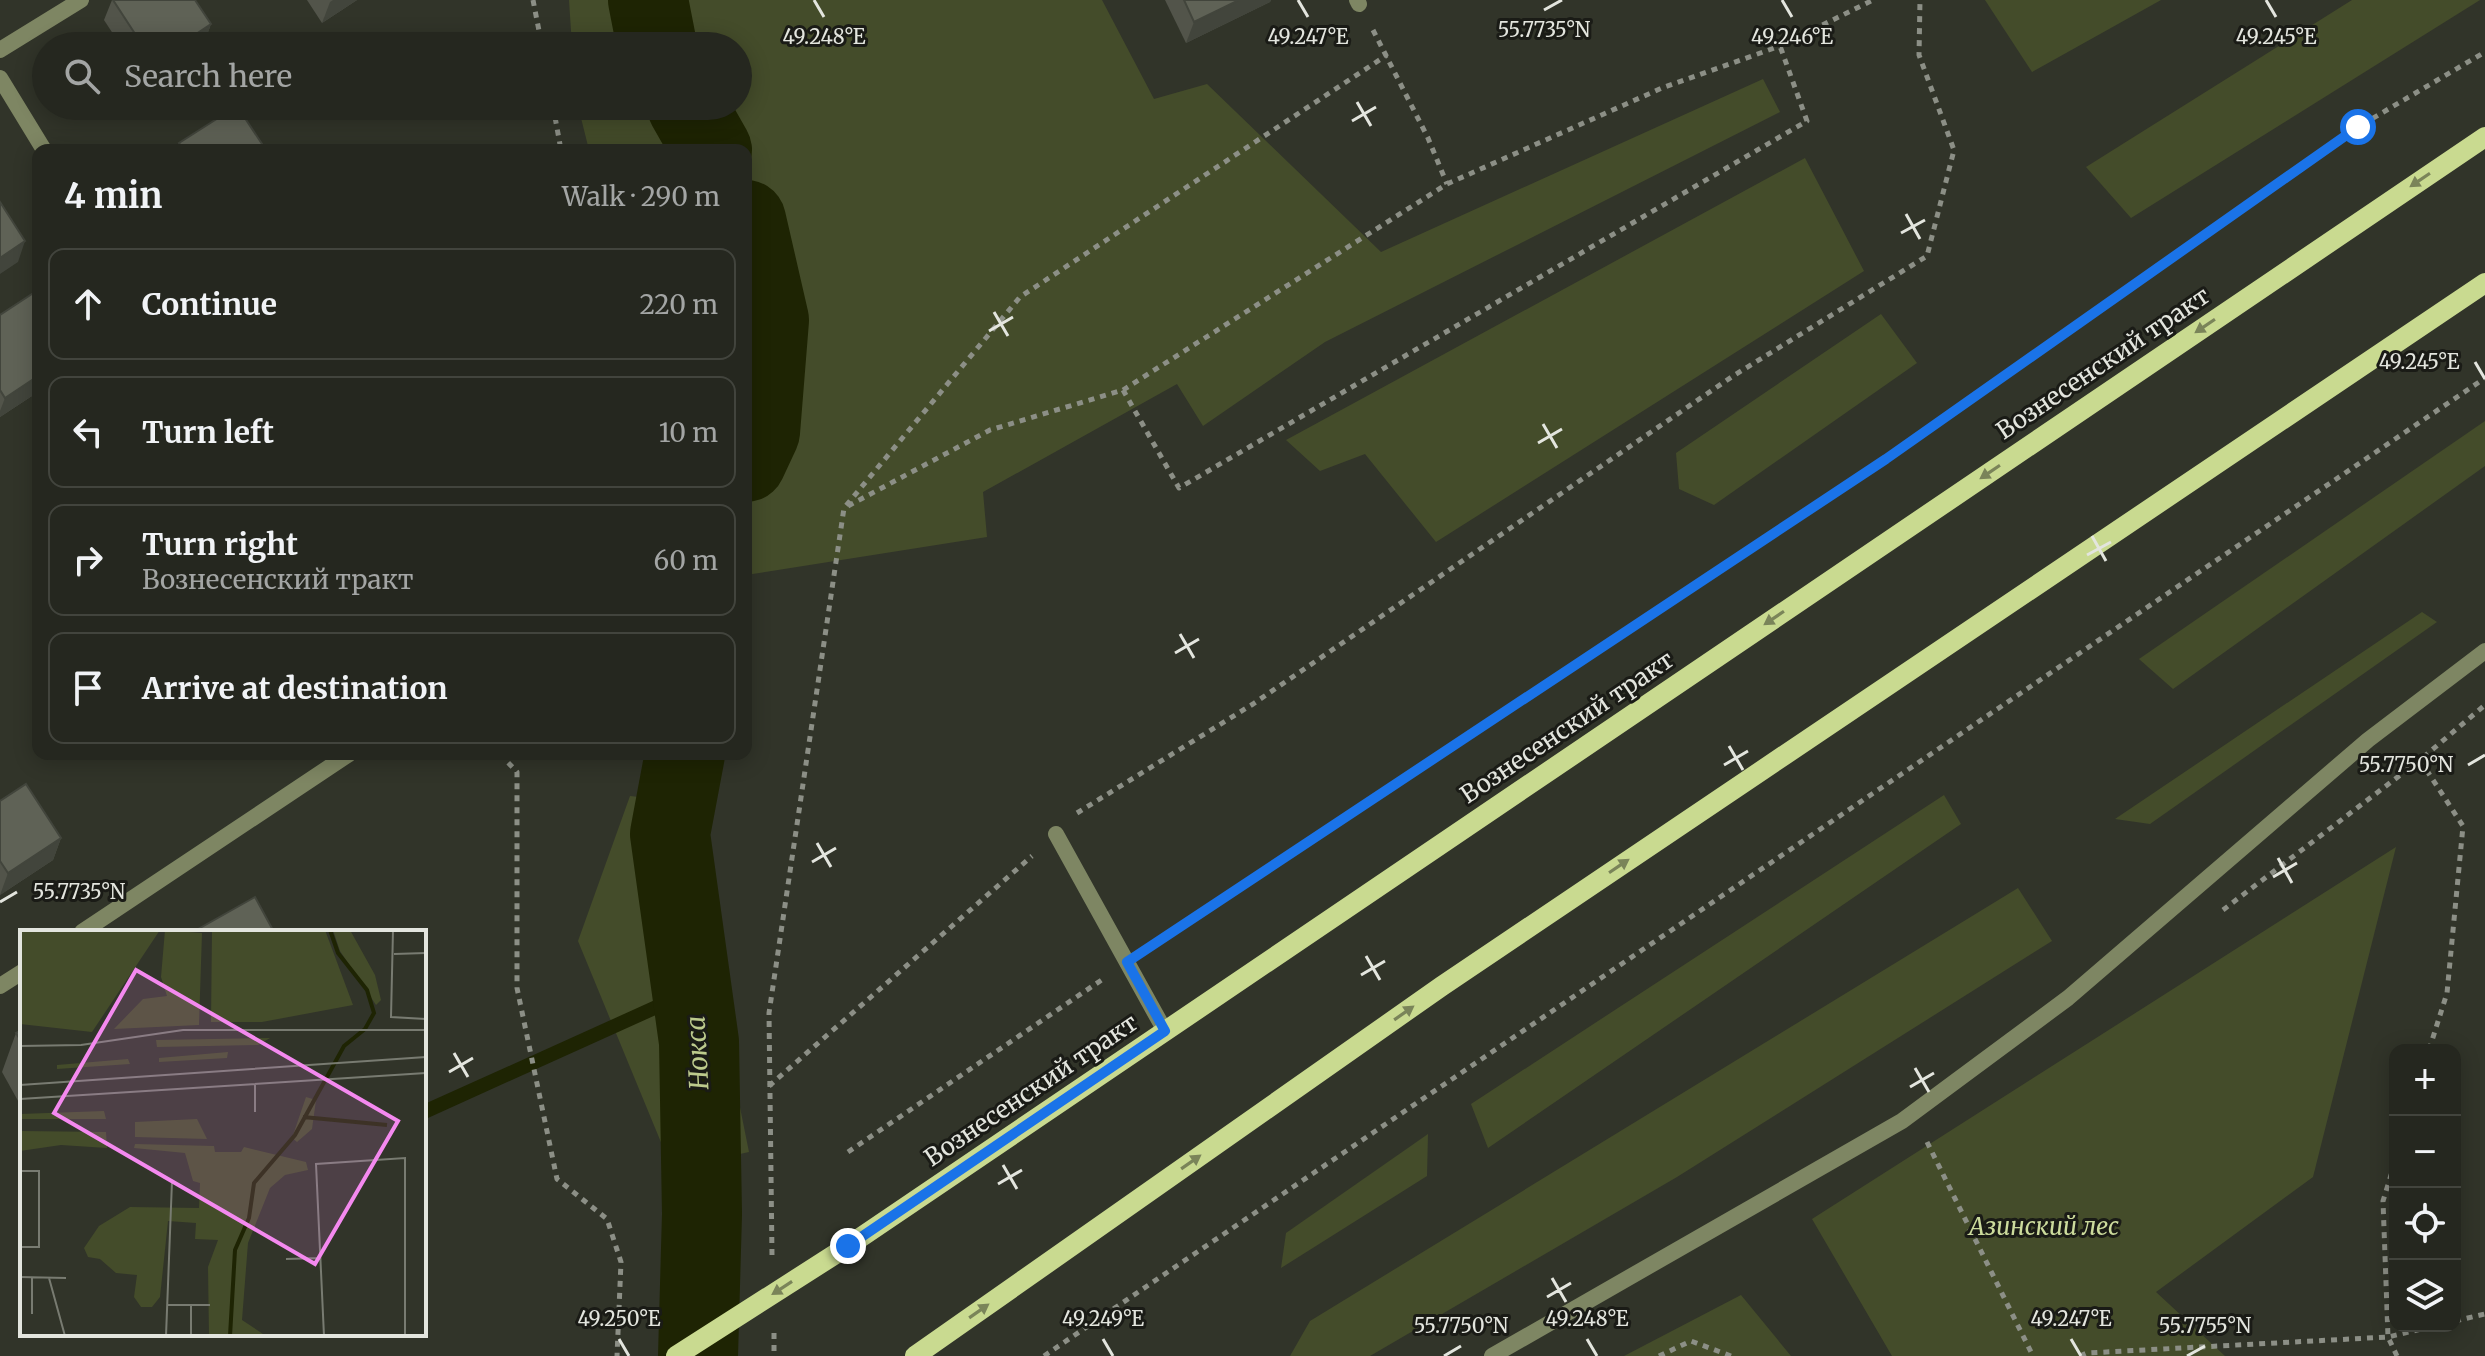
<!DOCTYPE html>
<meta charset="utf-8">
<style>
:root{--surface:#25271f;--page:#2d2f28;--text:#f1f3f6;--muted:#a3a5a4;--line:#42443d}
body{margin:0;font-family:Merriweather,serif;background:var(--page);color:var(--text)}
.controls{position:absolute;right:24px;bottom:24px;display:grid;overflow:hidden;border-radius:16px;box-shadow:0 4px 20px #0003}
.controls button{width:72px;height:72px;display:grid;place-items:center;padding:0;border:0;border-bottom:2px solid var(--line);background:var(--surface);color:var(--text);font:40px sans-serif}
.stop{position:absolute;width:24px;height:24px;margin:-18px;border:6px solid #1a73e8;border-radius:50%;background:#fff}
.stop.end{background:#1a73e8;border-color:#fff;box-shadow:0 2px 8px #0008}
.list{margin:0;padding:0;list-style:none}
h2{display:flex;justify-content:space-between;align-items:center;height:104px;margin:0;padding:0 32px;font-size:34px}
h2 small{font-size:26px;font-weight:400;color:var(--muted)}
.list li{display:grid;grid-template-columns:52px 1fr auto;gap:24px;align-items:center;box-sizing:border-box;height:112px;margin:0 16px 16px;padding:0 16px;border:2px solid var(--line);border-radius:16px}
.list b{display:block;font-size:30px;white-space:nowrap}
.list p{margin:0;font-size:26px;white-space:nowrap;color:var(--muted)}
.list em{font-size:26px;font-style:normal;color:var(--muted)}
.icon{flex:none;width:44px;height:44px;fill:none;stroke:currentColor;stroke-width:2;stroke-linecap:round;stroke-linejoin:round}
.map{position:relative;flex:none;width:2485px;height:1356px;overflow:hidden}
.search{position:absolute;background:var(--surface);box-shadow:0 4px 20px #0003;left:32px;top:32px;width:720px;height:88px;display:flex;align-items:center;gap:20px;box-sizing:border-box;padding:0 28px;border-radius:44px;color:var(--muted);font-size:30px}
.panel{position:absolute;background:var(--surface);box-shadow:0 4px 20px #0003;left:32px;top:144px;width:720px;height:616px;border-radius:16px}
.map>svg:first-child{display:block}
.green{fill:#444c2a}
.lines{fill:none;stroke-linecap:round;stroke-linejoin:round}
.stream{stroke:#1e2403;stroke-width:14}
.river{stroke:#1e2403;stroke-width:80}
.path{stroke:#8c8f86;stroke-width:5;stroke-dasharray:6 6;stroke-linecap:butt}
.service{stroke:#7e8663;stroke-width:16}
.minor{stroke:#7e8663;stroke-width:16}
.tertiary{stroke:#7e8663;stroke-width:16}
.primary{stroke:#c9da90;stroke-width:20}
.primary-bridge{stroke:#c9da90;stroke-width:20}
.wall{fill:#52544a}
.shaded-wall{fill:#42453c}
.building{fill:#5f6256;stroke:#42453c;stroke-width:2}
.oneway{fill:#7a8459}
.route{stroke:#1a73e8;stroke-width:10}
.ticks{fill:none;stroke:#e3e5de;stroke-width:3}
.labels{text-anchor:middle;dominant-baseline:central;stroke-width:6;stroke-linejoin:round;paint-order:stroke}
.street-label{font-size:24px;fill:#e3e5de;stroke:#1a1b16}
.park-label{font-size:24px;font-style:italic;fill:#ccdb9c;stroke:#1a1b16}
.water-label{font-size:26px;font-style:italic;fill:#bcca8c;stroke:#1a1b16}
.inset-river{fill:none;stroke:#1e2403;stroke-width:4}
.inset-road{fill:none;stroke:#787b71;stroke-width:2}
.view{fill:#f489ef;fill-opacity:0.15;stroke:#f489ef;stroke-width:4}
.inset-edge{fill:none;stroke:#e3e5de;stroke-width:4}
.ticks-label{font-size:20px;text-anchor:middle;fill:#e3e5de;stroke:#1a1b16;stroke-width:6;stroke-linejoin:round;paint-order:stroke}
</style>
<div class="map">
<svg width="2485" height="1356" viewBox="0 0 2485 1356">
<rect width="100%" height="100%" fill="#313429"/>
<g class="green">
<path d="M569 0H1102L1154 99 1207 84 1381 252 1763 79 1780 112 1325 342 1203 426 1177 384 983 492 987 537 746 575V150H589L578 106H738V46H572Z"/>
<path d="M1985 0H2161L2032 72Z"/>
<path d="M2352 0H2480L2131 218 2086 167Z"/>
<path d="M1805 158 1864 271 1436 542 1365 454 1320 471 1286 440Z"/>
<path d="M1881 314 1917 363 1714 505 1679 489 1676 453Z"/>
<path d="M2485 421V466L2173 689 2139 659Z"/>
<path d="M2422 612 2437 622 2150 824 2115 819Z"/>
<path d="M1944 795 1961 824 1488 1148 1471 1104Z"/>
<path d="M630 796 685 802 712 910 721 1013 749 1152 672 1169 578 941Z"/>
<path d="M2396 847 2313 1177 2156 1292 2225 1356H1892L1812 1219Z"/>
<path d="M2018 888 2052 941 1677 1177 1370 1356H1290L1310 1321Z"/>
<path d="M1428 1134 1427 1176 1281 1268 1286 1233Z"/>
<path d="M1741 1295 1791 1356H1624Z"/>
</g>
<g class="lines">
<path class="stream" d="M424 1112 692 991"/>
<g class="river">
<path d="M648 0 657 46"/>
<path d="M687 106 712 150"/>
<path d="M746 220 769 320 760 432 746 462"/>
<path d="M685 754 670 834 699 1042 702 1214 698 1356"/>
</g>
<g class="path">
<path d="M533 0 542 46"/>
<path d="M1373 30 1428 138 1447 184"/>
<path d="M553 106 561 150"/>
<path d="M1123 390 1447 184 1662 88 1780 46 1873 0"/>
<path d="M848 506 990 430 1123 390 1179 488 1807 121 1780 46"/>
<path d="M500 754 517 772V988L557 1179 607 1219 621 1262 617 1356"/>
<path d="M2420 760 2463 826 2447 993 2429 1050"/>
<path d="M1077 813 1253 704 1733 376 1927 256 1954 150 1919 55 1920 0"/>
<path d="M2223 910 2420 760 2485 705"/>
<path d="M1150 945 1886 459 2358 127 2485 52"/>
<path d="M769 1086 1032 856"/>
<path d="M1927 1142 2033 1356"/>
<path d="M848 1152 1103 979"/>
<path d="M2395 1162 2383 1201 2388 1337 2397 1356"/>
<path d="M772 1255 769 1013 844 508 1020 297 1387 55"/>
<path d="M2455 1321 2485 1314"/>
<path d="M774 1333V1356"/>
<path d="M1044 1356 2485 378"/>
<path d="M1659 1356 1691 1341 1731 1356"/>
<path d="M2080 1356 2087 1353 2388 1337 2434 1326"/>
</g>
<g class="service">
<path d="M1357 0 1359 4"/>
<path d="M0 50 81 0"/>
<path d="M1056 834 1165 1031"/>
<path d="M82 932 349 754"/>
<path d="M0 986 22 972"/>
</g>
<path class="minor" d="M0 78 44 150"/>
<path class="tertiary" d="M1492 1356 1902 1121 2068 998 2368 740 2485 651"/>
<g class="primary">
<path d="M848 1246 2485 137"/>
<path d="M915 1356 1442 986 2485 283"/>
</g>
<path class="primary-bridge" d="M676 1356 848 1246"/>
</g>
<g class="wall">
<path d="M112 0H195L211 24 203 46H121L104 20Z"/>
<path d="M307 0H357L322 23Z"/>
<path d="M1165 0H1271L1270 2 1186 43Z"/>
<path d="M38 290V392L0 417V315Z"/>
<path d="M0 801 61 838 53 860 0 895Z"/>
<path d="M22 1030V1108L2 1072 16 1033Z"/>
</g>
<g class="shaded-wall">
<path d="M333 0H357L322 23 330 2Z"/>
<path d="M1239 0H1271L1270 2 1186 43 1194 22Z"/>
<path d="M211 24 203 46H178Z"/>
<path d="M25 241 18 262 0 274V258Z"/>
<path d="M38 376V392L0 417V411L5 398Z"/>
<path d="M61 838 53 860 0 895 8 873Z"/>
</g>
<g class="building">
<path d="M113 0H195L211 24 178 46H143Z"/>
<path d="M1184 0H1239L1194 22Z"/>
<path d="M237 106 266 150H184L179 143Z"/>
<path d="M0 202 25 241 0 258Z"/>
<path d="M38 290V376L5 398 0 390V315Z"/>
<path d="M26 784 61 838 8 873 0 861V801Z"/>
<path d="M255 897 274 932H193Z"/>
<path d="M22 1030V1043L16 1033Z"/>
</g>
<defs><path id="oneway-solid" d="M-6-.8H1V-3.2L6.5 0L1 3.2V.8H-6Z" transform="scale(2)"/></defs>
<g class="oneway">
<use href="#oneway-solid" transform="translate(2420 180) rotate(146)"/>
<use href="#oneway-solid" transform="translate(2205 326) rotate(146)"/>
<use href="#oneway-solid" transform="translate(1990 472) rotate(146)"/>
<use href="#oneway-solid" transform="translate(1774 618) rotate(146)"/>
<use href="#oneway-solid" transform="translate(1619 866) rotate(-34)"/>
<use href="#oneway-solid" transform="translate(1404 1013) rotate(-35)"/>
<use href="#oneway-solid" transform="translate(1191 1162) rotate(-35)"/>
<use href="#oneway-solid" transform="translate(782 1288) rotate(147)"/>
<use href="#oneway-solid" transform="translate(979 1311) rotate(-35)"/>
</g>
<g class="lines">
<path class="route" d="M848 1246 1165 1031 1127 962 1886 459 2358 127"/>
</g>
<path class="ticks" d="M814 0 824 17M1298 0 1308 17M1782 0 1792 17M2266 0 2276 17M1544 10 1562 0M1357 102 1371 126M1352 121 1376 107M1906 214 1920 239M1901 233 1925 220M994 312 1008 336M989 331 1013 317M2475 362 2485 379M1543 424 1557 448M1538 443 1562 429M2092 536 2106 561M2087 555 2111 542M1180 634 1194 658M1175 653 1199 639M1729 746 1743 770M1724 765 1748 751M2468 765 2485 755M817 843 831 867M2278 858 2292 883M812 862 836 848M2273 877 2297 863M0 902 17 892M1366 956 1380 980M1361 975 1385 961M454 1053 468 1077M1915 1068 1929 1092M449 1072 473 1058M1910 1087 1934 1073M1003 1165 1017 1189M998 1184 1022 1170M1552 1278 1566 1302M1547 1297 1571 1283M619 1339 629 1356M1103 1339 1113 1356M1587 1339 1597 1356M2071 1339 2081 1356M1444 1356 1461 1346M2187 1356 2205 1346"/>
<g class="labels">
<g class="street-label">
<text transform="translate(2103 363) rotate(-34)">Вознесенский тракт</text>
<text transform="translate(1567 727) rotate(-34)">Вознесенский тракт</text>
<text transform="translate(1031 1090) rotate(-34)">Вознесенский тракт</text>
</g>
<g class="park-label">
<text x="2044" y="1226">Азинский лес</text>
</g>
<g class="water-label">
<text transform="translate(697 1053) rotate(-93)">Нокса</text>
</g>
</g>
<g transform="translate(20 930)">
<rect width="406" height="406" fill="#313429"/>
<path d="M0 0H140L72 102 0 94ZM145 0 182 3 179 95 94 99 123 69 147 66 141 47ZM192 0H305L333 75 242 92H191ZM313 0H330L355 45 361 70 356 75 320 21ZM250 108 238 115 137 117 136 110ZM208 122 207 128 139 132V128ZM108 129 110 134 37 139V135ZM286 167 296 170 292 199 277 212 272 208ZM84 181 86 189H0V184ZM177 189 187 209 115 207V192ZM0 201 86 202 87 218 41 215 0 221ZM115 214 194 216 195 222H221L224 217 286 232 288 240 265 245 250 258 228 313 222 390 246 406H189L188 337 198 310 175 309 176 293 148 291 140 367 132 377H121L114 367 117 345 96 343 80 329 68 327 64 318 79 296 110 277 179 278 180 253 173 251 165 223 114 218Z" fill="#444c2a"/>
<path class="inset-river" d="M283 187 367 195M210 406 215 320 229 288 234 253 275 205 324 116 345 99 354 83 347 60 318 23 310 0"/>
<path class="inset-road" d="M373 0 371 87 406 89M374 24 406 23M0 116 61 115 163 100H406M0 155 406 127M0 169 406 143M235 182V154M0 241H19V317H0M266 329 300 328M0 347 46 348M29 348 45 406M147 375H190M171 375V405M12 384V348M146 406 152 251M304 406 296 234 385 228V406"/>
<path class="view" d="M116 40 378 191 295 334 34 183Z"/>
<rect width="406" height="406" class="inset-edge"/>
</g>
<g class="ticks-label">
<text x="1544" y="37">55.7735°N</text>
<text x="824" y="44">49.248°E</text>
<text x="1308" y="44">49.247°E</text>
<text x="1792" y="44">49.246°E</text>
<text x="2276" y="44">49.245°E</text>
<text x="2419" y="369">49.245°E</text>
<text x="2406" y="772">55.7750°N</text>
<text x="79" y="899">55.7735°N</text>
<text x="619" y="1326">49.250°E</text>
<text x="1103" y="1326">49.249°E</text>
<text x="1587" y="1326">49.248°E</text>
<text x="2071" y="1326">49.247°E</text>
<text x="1461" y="1333">55.7750°N</text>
<text x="2205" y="1333">55.7755°N</text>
</g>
</svg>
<div class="controls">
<button>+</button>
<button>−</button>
<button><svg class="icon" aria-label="locate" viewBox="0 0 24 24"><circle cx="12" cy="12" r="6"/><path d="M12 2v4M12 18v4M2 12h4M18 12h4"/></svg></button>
<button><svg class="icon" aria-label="layers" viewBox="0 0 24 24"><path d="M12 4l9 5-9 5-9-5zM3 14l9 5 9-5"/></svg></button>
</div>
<div class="stop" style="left:2358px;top:127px"></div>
<div class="stop end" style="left:848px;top:1246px"></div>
<div class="search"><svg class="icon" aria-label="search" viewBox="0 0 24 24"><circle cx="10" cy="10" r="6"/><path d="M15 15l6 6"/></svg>Search here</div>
<section class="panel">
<h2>4 min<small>Walk · 290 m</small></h2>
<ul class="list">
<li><svg class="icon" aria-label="ahead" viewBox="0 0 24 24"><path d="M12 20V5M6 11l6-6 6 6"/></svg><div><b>Continue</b></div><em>220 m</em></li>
<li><svg class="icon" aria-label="left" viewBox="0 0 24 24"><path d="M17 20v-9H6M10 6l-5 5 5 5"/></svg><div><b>Turn left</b></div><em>10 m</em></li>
<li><svg class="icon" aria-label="right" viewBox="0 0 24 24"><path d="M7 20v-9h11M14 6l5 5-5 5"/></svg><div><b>Turn right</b><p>Вознесенский тракт</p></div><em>60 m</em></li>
<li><svg class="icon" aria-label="arrive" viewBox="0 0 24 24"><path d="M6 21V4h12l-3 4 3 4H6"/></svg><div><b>Arrive at destination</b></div></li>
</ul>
</section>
</div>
